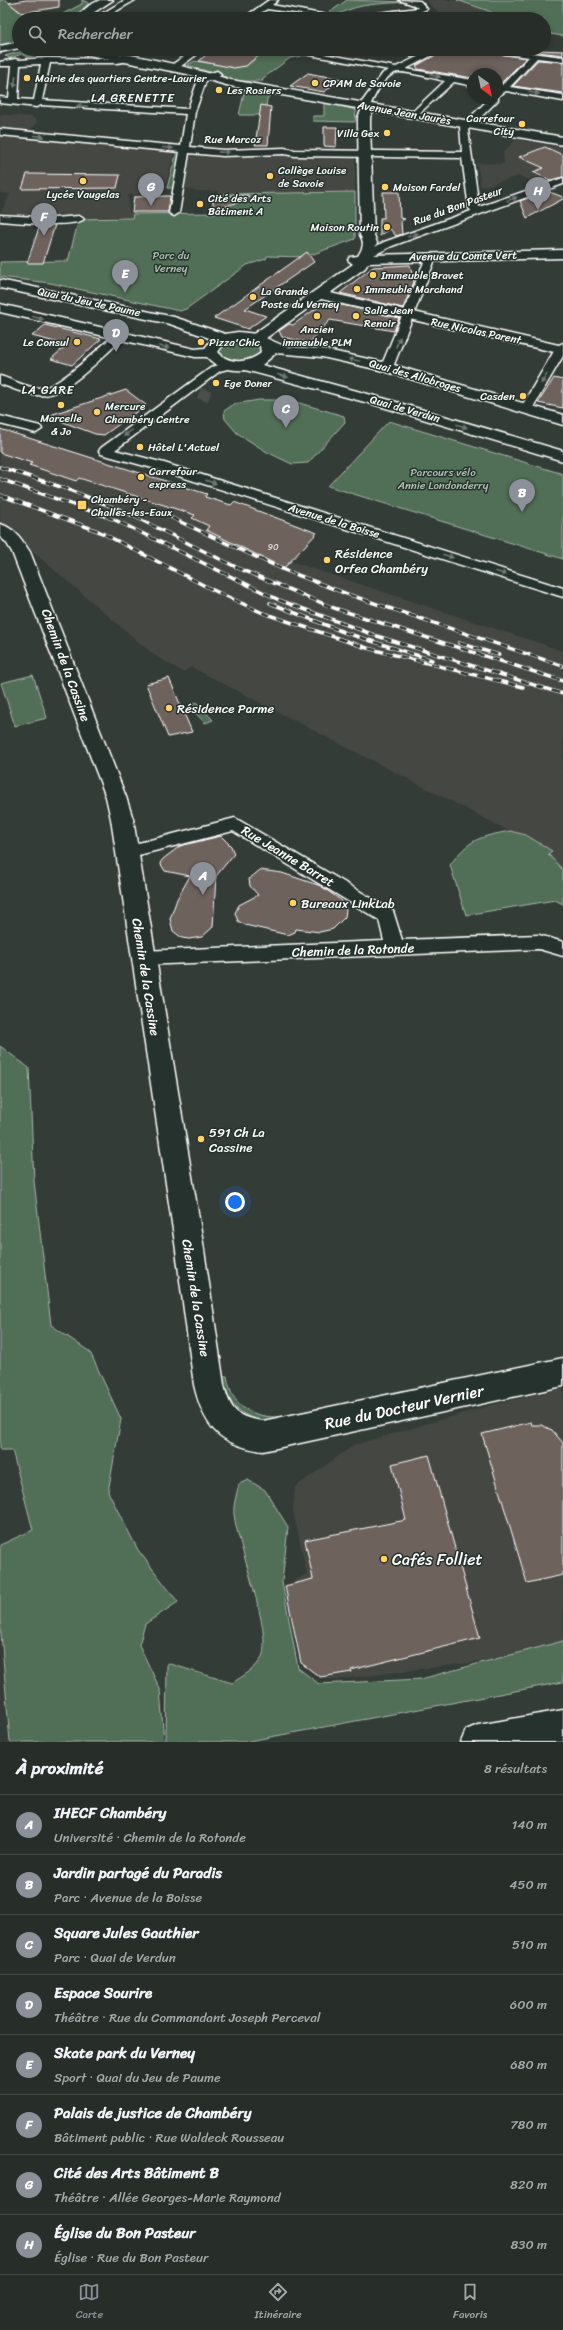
<!DOCTYPE html>
<html lang="fr">
<meta charset="utf-8">
<style>
:root{--surface:#272d29;--page:#333935;--text:#f1f3f6;--muted:#a4a8a8;--line:#434946;--accent:#8c9099}
body{margin:0;font-family:Sriracha,sans-serif;background:var(--page);color:var(--text)}
.compass{position:absolute;left:467px;top:68px;width:36px;height:36px;border-radius:50%;background:var(--surface);box-shadow:0 2px 6px #0003;rotate:147deg}
.you{position:absolute;left:235px;top:1202px;width:14px;height:14px;margin:-10px;border:3px solid #fff;border-radius:50%;background:#1a73e8;box-shadow:0 0 0 6px #1a73e833}
.badge{display:grid;place-items:center;width:26px;height:26px;border-radius:50%;background:var(--accent);color:#fff;font-size:13px;font-weight:700}
.pin{position:absolute;translate:-50% -33px;filter:drop-shadow(0 1px 2px #0008)}
.pin::after{content:'';position:absolute;top:21px;width:14px;height:12px;background:inherit;clip-path:polygon(0 0,100% 0,50% 100%)}
.list{margin:0;padding:0;list-style:none}
h2{display:flex;justify-content:space-between;align-items:center;height:52px;margin:0;padding:0 16px;font-size:17px}
h2 small{font-size:13px;font-weight:400;color:var(--muted)}
.list li{display:grid;grid-template-columns:26px 1fr auto;gap:12px;align-items:center;box-sizing:border-box;height:60px;padding:0 16px;border-top:1px solid var(--line)}
.list b{display:block;font-size:15px;white-space:nowrap}
.list p{margin:0;font-size:13px;white-space:nowrap;color:var(--muted)}
.list em{font-size:13px;font-style:normal;color:var(--muted)}
.icon{flex:none;width:22px;height:22px;fill:none;stroke:currentColor;stroke-width:2;stroke-linecap:round;stroke-linejoin:round}
.map{position:relative;flex:none;width:563px;height:1742px;overflow:hidden}
.search{position:absolute;background:var(--surface);box-shadow:0 2px 6px #0003;left:12px;right:12px;top:12px;height:44px;display:flex;align-items:center;gap:10px;box-sizing:border-box;padding:0 14px;border-radius:22px;color:var(--muted);font-size:15px}
.sheet{height:532px;background:var(--surface)}
nav{display:flex;justify-content:space-around;align-items:center;box-sizing:border-box;height:56px;border-top:1px solid var(--line);background:var(--surface);font-size:11px;color:var(--muted)}
nav a{display:grid;justify-items:center;gap:2px}
nav .on{color:var(--accent)}
.map>svg:first-child{display:block}
.built{fill:#454742}
.green{fill:#516e57;stroke:#a8b6ab}
.building{fill:#6e625d;stroke:#fff}
.lines{fill:none;stroke-linecap:round;stroke-linejoin:round}
.street-tunnel{stroke:#48504b;stroke-width:11;stroke-dasharray:11 5.5;stroke-linecap:butt}
.street-casing{stroke:#fff;stroke-width:3}
.secondary-casing{stroke:#fff;stroke-width:3}
.primary-casing{stroke:#fff;stroke-width:3}
.highway-casing{stroke:#fff;stroke-width:3}
.street{fill:#26332d;fill-rule:evenodd}
.secondary{fill:#26332d;fill-rule:evenodd}
.primary{fill:#26332d;fill-rule:evenodd}
.highway{fill:#26332d;fill-rule:evenodd}
.rail-casing{stroke:#fff;stroke-width:3.5}
.rail{stroke:#26332d;stroke-width:2.5;stroke-dasharray:8;stroke-linecap:butt}
.oneway{fill:#727a76}
.poi-dot{fill:#ffd166;stroke:#26332d;stroke-width:1.5}
.labels{text-anchor:middle;dominant-baseline:central;stroke-width:3;stroke-linejoin:round;paint-order:stroke}
.far-number-label{font-size:9px;fill:#dbd8d6}
.far-poi-label{font-size:11px;fill:#fff;stroke:#26332d;text-anchor:start}
.far-street-label{font-size:11px;fill:#fff;stroke:#26332d}
.far-park-label{font-size:11px;fill:#b1beb3;stroke:#26332d}
.far-neighbourhood-label{font-size:12px;letter-spacing:1px;fill:#fff;stroke:#26332d}
.poi-label{font-size:13px;fill:#fff;stroke:#26332d;text-anchor:start}
.street-label{font-size:13px;fill:#fff;stroke:#26332d}
.near-street-label{font-size:16px;fill:#fff;stroke:#26332d}
.near-poi-label{font-size:16px;fill:#fff;stroke:#26332d;text-anchor:start}
</style>
<div class="map">
<svg width="563" height="1742" viewBox="0 0 563 1742">
<rect width="100%" height="100%" fill="#343c37"/>
<filter id="ink" filterUnits="userSpaceOnUse"><feTurbulence type="fractalNoise" baseFrequency=".025" numOctaves="2"/><feDisplacementMap in="SourceGraphic" scale="8" xChannelSelector="R" yChannelSelector="G"/><feConvolveMatrix kernelMatrix="1 2 1 2 8 2 1 2 1" color-interpolation-filters="sRGB"/></filter>
<g filter="url(#ink)">
<g class="built">
<path d="M426 0H469L502 19H445Z"/>
<path d="M0 114 32 117 38 121 28 132 0 129Z"/>
<path d="M0 135 17 137 174 152 163 195H128L129 213H132V218L57 219 6 216 7 212H1L10 194 0 193Z"/>
<path d="M516 139 563 148V175L538 184 519 176 481 187 477 163 504 164 503 153Z"/>
<path d="M190 154 355 157V192L219 194V191H197L182 187Z"/>
<path d="M0 453 32 463 29 465 76 481 79 478 213 521 207 530 284 568 290 561 563 651V870L547 854 552 852 526 835 509 831 191 667 183 672 154 655 31 550 20 536 0 522Z"/>
<path d="M563 1388V1651L335 1680 320 1677 301 1663 285 1586 307 1574 293 1511 295 1487 354 1445 492 1405Z"/>
</g>
<g class="green">
<path d="M0 0H6L21 13 30 12 38 19H19V42L0 46Z"/>
<path d="M82 0 89 3 73 19H53L82 4Z"/>
<path d="M347 0 405 2C386 4 366 3 348 10 340 13 337 17 327 14Z"/>
<path d="M457 0H563V36L544 33V19H501L489 11Z"/>
<path d="M31 49 56 53C48 57 39 53 28 57L22 54 10 58 5 56Z"/>
<path d="M268 49 306 55 290 58 262 79 263 81H239L187 65 195 61 235 67 246 66Z"/>
<path d="M245 89 271 94 267 99 265 115H239Z"/>
<path d="M324 102 356 110 355 122 313 121V116H324Z"/>
<path d="M177 151H182L173 188H167Z"/>
<path d="M355 192V239L305 257 267 256 266 259 247 265 186 309 180 311 50 283 0 277V262L68 261 79 219 132 218 133 214 222 213 224 194Z"/>
<path d="M242 338 259 343 263 353C247 362 231 366 218 352L220 345Z"/>
<path d="M259 400H289L344 416 345 422 308 463 292 464 267 452 237 433 225 419 224 411 234 404Z"/>
<path d="M389 421 563 474V559L328 486Z"/>
<path d="M33 675 47 718 15 726 1 683Z"/>
<path d="M196 702 213 720 205 723 189 706Z"/>
<path d="M510 831 526 835 552 851 548 854 563 870V904L555 900 466 915 450 865C469 839 479 837 510 831Z"/>
<path d="M0 1046 29 1068 34 1181 51 1325 90 1352 121 1419 108 1492 138 1550 178 1602 145 1624 139 1645 160 1689 164 1742H10L0 1621V1545L33 1530 12 1450H0Z"/>
<path d="M220 1375 227 1376C232 1408 252 1418 283 1417L454 1380 455 1383 266 1422C237 1416 229 1402 220 1375Z"/>
<path d="M248 1480 265 1490 288 1527 282 1582 298 1668 319 1684 421 1679 563 1641V1682L244 1742H166L167 1663 232 1683C243 1676 256 1669 262 1657 273 1633 237 1544 234 1514 233 1505 237 1493 239 1484Z"/>
</g>
<g class="building">
<path d="M26 0H59V7L22 13 9 3Z"/>
<path d="M223 49 229 51 259 55 246 66 234 68 199 61 210 51Z"/>
<path d="M404 49H420L428 50 411 58Z"/>
<path d="M461 49H478L483 52 526 58 501 83H497V74H473V78L418 69 416 66 441 52 450 51 460 54Z"/>
<path d="M514 49 563 51V55Z"/>
<path d="M538 60 563 62V93L513 86Z"/>
<path d="M308 73 318 75 341 79 324 92 290 86Z"/>
<path d="M261 105 271 107 268 145H255Z"/>
<path d="M324 127H337L336 147 324 146Z"/>
<path d="M545 147 563 155V177L550 180 533 172 544 168 519 157Z"/>
<path d="M27 174 120 175 117 188 22 189Z"/>
<path d="M547 191 563 197V199L527 218 520 201Z"/>
<path d="M383 192H399L400 218 405 219 401 221 402 234 396 236 390 229 380 236V218H384Z"/>
<path d="M248 195 249 198 213 211V197Z"/>
<path d="M166 196H170L168 212H132L134 197Z"/>
<path d="M40 225H55L43 263H27Z"/>
<path d="M307 252 314 262 245 309 266 316 248 329 214 318Z"/>
<path d="M410 265 414 282 403 308 340 293 373 267Z"/>
<path d="M325 302 347 306 399 318 394 331 330 320 309 343 282 337 279 331 289 324 293 325Z"/>
<path d="M45 325 101 339 72 365 51 359 67 345 32 336Z"/>
<path d="M554 378 563 380V408L538 403Z"/>
<path d="M126 390 146 405 104 435 95 434 47 416Z"/>
<path d="M0 429 207 494 205 497 231 505 234 502 317 533 284 568 206 530 209 526 192 518 195 515 79 478 76 481 29 465 32 463 0 453Z"/>
<path d="M169 678 192 732 168 737 146 684Z"/>
<path d="M221 836 231 846 234 854 216 876 213 927 202 937 189 939 182 938 173 931 170 919 177 899 190 876 165 871 160 863 163 859 180 846Z"/>
<path d="M260 870 282 873 321 886 342 901 346 910 345 917 333 929 320 932 296 929 295 932 288 935 245 925 238 921 235 913 239 905 258 895 250 886 249 879Z"/>
<path d="M531 1422 532 1425H541L552 1430 563 1443V1575L527 1583 482 1434Z"/>
<path d="M429 1455 480 1638 351 1670 352 1672 320 1677 301 1663 285 1586 313 1579 305 1540 406 1520 392 1464Z"/>
</g>
<g class="lines">
<path class="street-tunnel" d="M199 393 213 398"/>
<defs>
<g id="street">
<path d="M125 0H135L103 19H93Z"/>
<path d="M269 0H278L272 5 327 15 323 17 267 9 251 19H242Z"/>
<path d="M399 0 420 1 427 9 418 13 364 19 378 13 418 8 414 5Z"/>
<path d="M195 49H204L176 70H170V66Z"/>
<path d="M278 49H296L396 67 434 49H444L406 69 473 80V86L454 82 414 118 411 117V113L445 81C435 79 407 71 398 72 384 74 374 97 369 108L366 109 362 106V102L383 73 389 70Z"/>
<path d="M479 49H502L563 57V61L537 58 510 87 563 95V101L506 91 498 96V100L468 130 479 207 563 178V184L392 246 362 261 357 258 358 256 384 242 471 211 469 208 462 158 295 156 284 154 223 156 189 153 179 213 174 216 169 213 180 152 0 135V129L181 146 186 114 41 105 37 107 0 103V97L9 98 12 66H0V62L15 59 19 60 46 58 117 59 129 57V61L117 63H50L42 100 188 109 199 77 217 71 221 74 220 76 206 81 195 112 190 147 223 150 284 148 295 150 462 152 460 127 490 98H497V84L502 85 529 57 483 51ZM41 64 34 100 18 99 20 65Z"/>
<path d="M0 215 55 218 79 216 84 219C76 228 14 222 0 221Z"/>
<path d="M431 254 436 257 393 367 391 369H383L381 367 426 257Z"/>
<path d="M118 334 124 337 122 339C103 356 70 392 45 395 30 397 13 388 0 384V376C14 380 28 389 42 388 58 388 101 346 114 335Z"/>
<path d="M563 343V356L532 409 526 413 522 412 520 409 557 346Z"/>
<path d="M231 362 235 363 237 365 235 367 220 371 115 450 164 463 563 588V597L156 469 101 454 99 451 101 448 212 367Z"/>
<path d="M0 416 40 426 42 429 36 433 0 424Z"/>
<path d="M235 818 393 911 402 940 539 935 563 942V956L539 949 142 965 136 963 133 958 136 953 142 951 384 941 379 920 233 831 127 858 121 856 119 852 121 848 127 846Z"/>
</g>
<g id="secondary">
<path d="M100 0H113L84 19H73L90 5Z"/>
<path d="M19 42V48L0 52V46Z"/>
<path d="M68 49C120 49 182 65 231 80L563 137V145L373 111 370 117V126L374 235 377 243 372 255 563 250V258L368 263 365 268 330 293 563 346V354L321 299 262 341H252L250 338 252 335 353 264 348 260 350 257 358 256C363 248 365 243 360 235L358 126V117L362 109 230 86 187 74 73 52Z"/>
<path d="M0 524C15 528 22 540 30 552L126 797 133 819 203 1243 224 1385C230 1410 237 1418 263 1421L563 1358V1386L263 1451C219 1445 204 1427 194 1385L175 1243 111 819 106 797 12 552 6 542 0 537Z"/>
</g>
<path id="primary" d="M0 280 174 317 225 334 238 332 257 334 286 347 322 349 387 363 563 415V425L384 371 322 357 276 353 262 365 386 399 563 451V461L376 405 245 370C232 371 216 368 207 357H195L0 312V304L195 349 205 348 212 339 170 324 0 288ZM238 340 253 342 260 346 261 353C249 363 229 365 218 352L223 345Z"/>
<path id="highway" d="M563 1710V1742H461L466 1730 478 1725Z"/>
</defs>
<use href="#street" class="street-casing"/>
<use href="#secondary" class="secondary-casing"/>
<use href="#primary" class="primary-casing"/>
<use href="#highway" class="highway-casing"/>
<use href="#street" class="street"/>
<use href="#secondary" class="secondary"/>
<use href="#primary" class="primary"/>
<use href="#highway" class="highway"/>
<defs>
<g id="rail">
<path d="M0 467 67 489 123 511 240 569 334 608 563 681"/>
<path d="M0 479 113 519 279 600 377 636 563 694"/>
<path d="M0 495 98 531 213 590 263 613 367 648 523 687"/>
<path d="M172 518 282 569 347 594 563 666"/>
<path d="M270 603 346 633 432 660"/>
<path d="M459 643 499 655"/>
</g>
</defs>
<use href="#rail" class="rail-casing"/>
<use href="#rail" class="rail"/>
</g>
<defs><path id="oneway-solid" d="M-6-.8H1V-3.2L6.5 0L1 3.2V.8H-6Z"/></defs>
<g class="oneway">
<use href="#oneway-solid" transform="translate(435 76) rotate(11)"/>
<use href="#oneway-solid" transform="translate(15 82) rotate(97)"/>
<use href="#oneway-solid" transform="translate(534 93) rotate(10)"/>
<use href="#oneway-solid" transform="translate(82 106) rotate(-177)"/>
<use href="#oneway-solid" transform="translate(39 136) rotate(5)"/>
<use href="#oneway-solid" transform="translate(168 148) rotate(5)"/>
<use href="#oneway-solid" transform="translate(224 152) rotate(-1)"/>
<use href="#oneway-solid" transform="translate(512 199) rotate(-20)"/>
<use href="#oneway-solid" transform="translate(413 235) rotate(-20)"/>
<use href="#oneway-solid" transform="translate(38 318) rotate(15)"/>
<use href="#oneway-solid" transform="translate(398 342) rotate(-67)"/>
<use href="#oneway-solid" transform="translate(164 347) rotate(12)"/>
<use href="#oneway-solid" transform="translate(354 360) rotate(-168)"/>
<use href="#oneway-solid" transform="translate(283 376) rotate(14)"/>
<use href="#oneway-solid" transform="translate(544 379) rotate(121)"/>
<use href="#oneway-solid" transform="translate(462 426) rotate(17)"/>
<use href="#oneway-solid" transform="translate(128 433) rotate(143)"/>
<use href="#oneway-solid" transform="translate(211 482) rotate(17)"/>
<use href="#oneway-solid" transform="translate(448 556) rotate(17)"/>
<use href="#oneway-solid" transform="translate(501 573) rotate(17)"/>
</g>
</g>
<g class="poi-dot">
<circle cx="27" cy="78" r="4"/>
<circle cx="315" cy="83" r="4"/>
<circle cx="219" cy="90" r="4"/>
<circle cx="522" cy="124" r="4"/>
<circle cx="387" cy="133" r="4"/>
<circle cx="270" cy="176" r="4"/>
<circle cx="83" cy="181" r="4"/>
<circle cx="385" cy="187" r="4"/>
<circle cx="200" cy="204" r="4"/>
<circle cx="387" cy="227" r="4"/>
<circle cx="373" cy="275" r="4"/>
<circle cx="357" cy="289" r="4"/>
<circle cx="253" cy="297" r="4"/>
<circle cx="317" cy="316" r="4"/>
<circle cx="356" cy="316" r="4"/>
<circle cx="77" cy="342" r="4"/>
<circle cx="201" cy="342" r="4"/>
<circle cx="216" cy="383" r="4"/>
<circle cx="523" cy="396" r="4"/>
<circle cx="61" cy="405" r="4"/>
<circle cx="97" cy="412" r="4"/>
<circle cx="140" cy="447" r="4"/>
<circle cx="141" cy="477" r="4"/>
<rect x="77" y="500" width="10" height="10" rx="2"/>
<circle cx="327" cy="560" r="4"/>
<circle cx="169" cy="708" r="4"/>
<circle cx="293" cy="903" r="4"/>
<circle cx="201" cy="1139" r="4"/>
<circle cx="384" cy="1559" r="4"/>
</g>
<g class="labels">
<g class="far-number-label">
<text x="273" y="547">90</text>
</g>
<g class="far-poi-label">
<text x="35" y="78">Mairie des quartiers Centre-Laurier</text>
<text x="323" y="83">CPAM de Savoie</text>
<text x="227" y="90">Les Rosiers</text>
<text x="514" y="118" text-anchor="end">Carrefour<tspan x="514" dy="13">City</tspan></text>
<text x="379" y="133" text-anchor="end">Villa Gex</text>
<text x="278" y="170">Collège Louise<tspan x="278" dy="13">de Savoie</tspan></text>
<text x="393" y="187">Maison Fardel</text>
<text x="83" y="194" text-anchor="middle">Lycée Vaugelas</text>
<text x="208" y="198">Cité des Arts<tspan x="208" dy="13">Bâtiment A</tspan></text>
<text x="379" y="227" text-anchor="end">Maison Routin</text>
<text x="381" y="275">Immeuble Bravet</text>
<text x="365" y="289">Immeuble Marchand</text>
<text x="261" y="291">La Grande<tspan x="261" dy="13">Poste du Verney</tspan></text>
<text x="364" y="310">Salle Jean<tspan x="364" dy="13">Renoir</tspan></text>
<text x="317" y="329" text-anchor="middle">Ancien<tspan x="317" dy="13">immeuble PLM</tspan></text>
<text x="69" y="342" text-anchor="end">Le Consul</text>
<text x="209" y="342">Pizza'Chic</text>
<text x="224" y="383">Ege Doner</text>
<text x="515" y="396" text-anchor="end">Casden</text>
<text x="105" y="406">Mercure<tspan x="105" dy="13">Chambéry Centre</tspan></text>
<text x="61" y="418" text-anchor="middle">Marcelle<tspan x="61" dy="13">&amp; Jo</tspan></text>
<text x="148" y="447">Hôtel L'Actuel</text>
<text x="149" y="471">Carrefour<tspan x="149" dy="13">express</tspan></text>
<text x="91" y="499">Chambéry -<tspan x="91" dy="13">Challes-les-Eaux</tspan></text>
</g>
<g class="far-street-label">
<text transform="translate(404 113) rotate(10)">Avenue Jean Jaurès</text>
<text x="233" y="139">Rue Marcoz</text>
<text transform="translate(458 206) rotate(-20)">Rue du Bon Pasteur</text>
<text transform="translate(463 256) rotate(-1)">Avenue du Comte Vert</text>
<text transform="translate(89 302) rotate(12)">Quai du Jeu de Paume</text>
<text transform="translate(476 331) rotate(12)">Rue Nicolas Parent</text>
<text transform="translate(415 376) rotate(16)">Quai des Allobroges</text>
<text transform="translate(405 409) rotate(16)">Quai de Verdun</text>
<text transform="translate(334 521) rotate(17)">Avenue de la Boisse</text>
</g>
<g class="far-park-label">
<text x="171" y="255">Parc du<tspan x="171" dy="13">Verney</tspan></text>
<text x="443" y="472">Parcours vélo<tspan x="443" dy="13">Annie Londonderry</tspan></text>
</g>
<g class="far-neighbourhood-label">
<text x="133" y="98">LA GRENETTE</text>
<text x="48" y="390">LA GARE</text>
</g>
<g class="poi-label">
<text x="335" y="553">Résidence<tspan x="335" dy="15">Orfea Chambéry</tspan></text>
<text x="177" y="708">Résidence Parme</text>
<text x="301" y="903">Bureaux LinkLab</text>
<text x="209" y="1132">591 Ch La<tspan x="209" dy="15">Cassine</tspan></text>
</g>
<g class="street-label">
<text transform="translate(66 665) rotate(70)">Chemin de la Cassine</text>
<text transform="translate(288 856) rotate(31)">Rue Jeanne Barret</text>
<text transform="translate(353 950) rotate(-2)">Chemin de la Rotonde</text>
<text transform="translate(146 977) rotate(81)">Chemin de la Cassine</text>
<text transform="translate(196 1298) rotate(81)">Chemin de la Cassine</text>
</g>
<g class="near-street-label">
<text transform="translate(404 1407) rotate(-12)">Rue du Docteur Vernier</text>
</g>
<g class="near-poi-label">
<text x="392" y="1559">Cafés Folliet</text>
</g>
</g>
</svg>
<svg class="compass" viewBox="-18 -18 36 36"><path d="M0-13l5 13h-10z" fill="#e53935"/><path d="M0 13l5-13h-10z" fill="#a4a8a8"/></svg>
<div class="you"></div>
<div class="pin badge" style="left:203px;top:895px">A</div>
<div class="pin badge" style="left:522px;top:512px">B</div>
<div class="pin badge" style="left:286px;top:428px">C</div>
<div class="pin badge" style="left:116px;top:352px">D</div>
<div class="pin badge" style="left:125px;top:293px">E</div>
<div class="pin badge" style="left:44px;top:236px">F</div>
<div class="pin badge" style="left:151px;top:206px">G</div>
<div class="pin badge" style="left:538px;top:210px">H</div>
<div class="search"><svg class="icon" aria-label="search" viewBox="0 0 24 24"><circle cx="10" cy="10" r="6"/><path d="M15 15l6 6"/></svg>Rechercher</div>
</div>
<section class="sheet">
<h2>À proximité<small>8 résultats</small></h2>
<ul class="list">
<li><span class="badge">A</span><div><b>IHECF Chambéry</b><p>Université · Chemin de la Rotonde</p></div><em>140 m</em></li>
<li><span class="badge">B</span><div><b>Jardin partagé du Paradis</b><p>Parc · Avenue de la Boisse</p></div><em>450 m</em></li>
<li><span class="badge">C</span><div><b>Square Jules Gauthier</b><p>Parc · Quai de Verdun</p></div><em>510 m</em></li>
<li><span class="badge">D</span><div><b>Espace Sourire</b><p>Théâtre · Rue du Commandant Joseph Perceval</p></div><em>600 m</em></li>
<li><span class="badge">E</span><div><b>Skate park du Verney</b><p>Sport · Quai du Jeu de Paume</p></div><em>680 m</em></li>
<li><span class="badge">F</span><div><b>Palais de justice de Chambéry</b><p>Bâtiment public · Rue Waldeck Rousseau</p></div><em>780 m</em></li>
<li><span class="badge">G</span><div><b>Cité des Arts Bâtiment B</b><p>Théâtre · Allée Georges-Marie Raymond</p></div><em>820 m</em></li>
<li><span class="badge">H</span><div><b>Église du Bon Pasteur</b><p>Église · Rue du Bon Pasteur</p></div><em>830 m</em></li>
</ul>
</section>
<nav>
<a class="on"><svg class="icon" aria-label="map" viewBox="0 0 24 24"><path d="M3 6l6-2 6 2 6-2v14l-6 2-6-2-6 2zM9 4v14M15 6v14"/></svg>Carte</a>
<a><svg class="icon" aria-label="directions" viewBox="0 0 24 24"><path d="M12 3l9 9-9 9-9-9zM9 14v-3h6M13 9l2 2-2 2"/></svg>Itinéraire</a>
<a><svg class="icon" aria-label="saved" viewBox="0 0 24 24"><path d="M7 4h10v16l-5-4-5 4z"/></svg>Favoris</a>
</nav>
